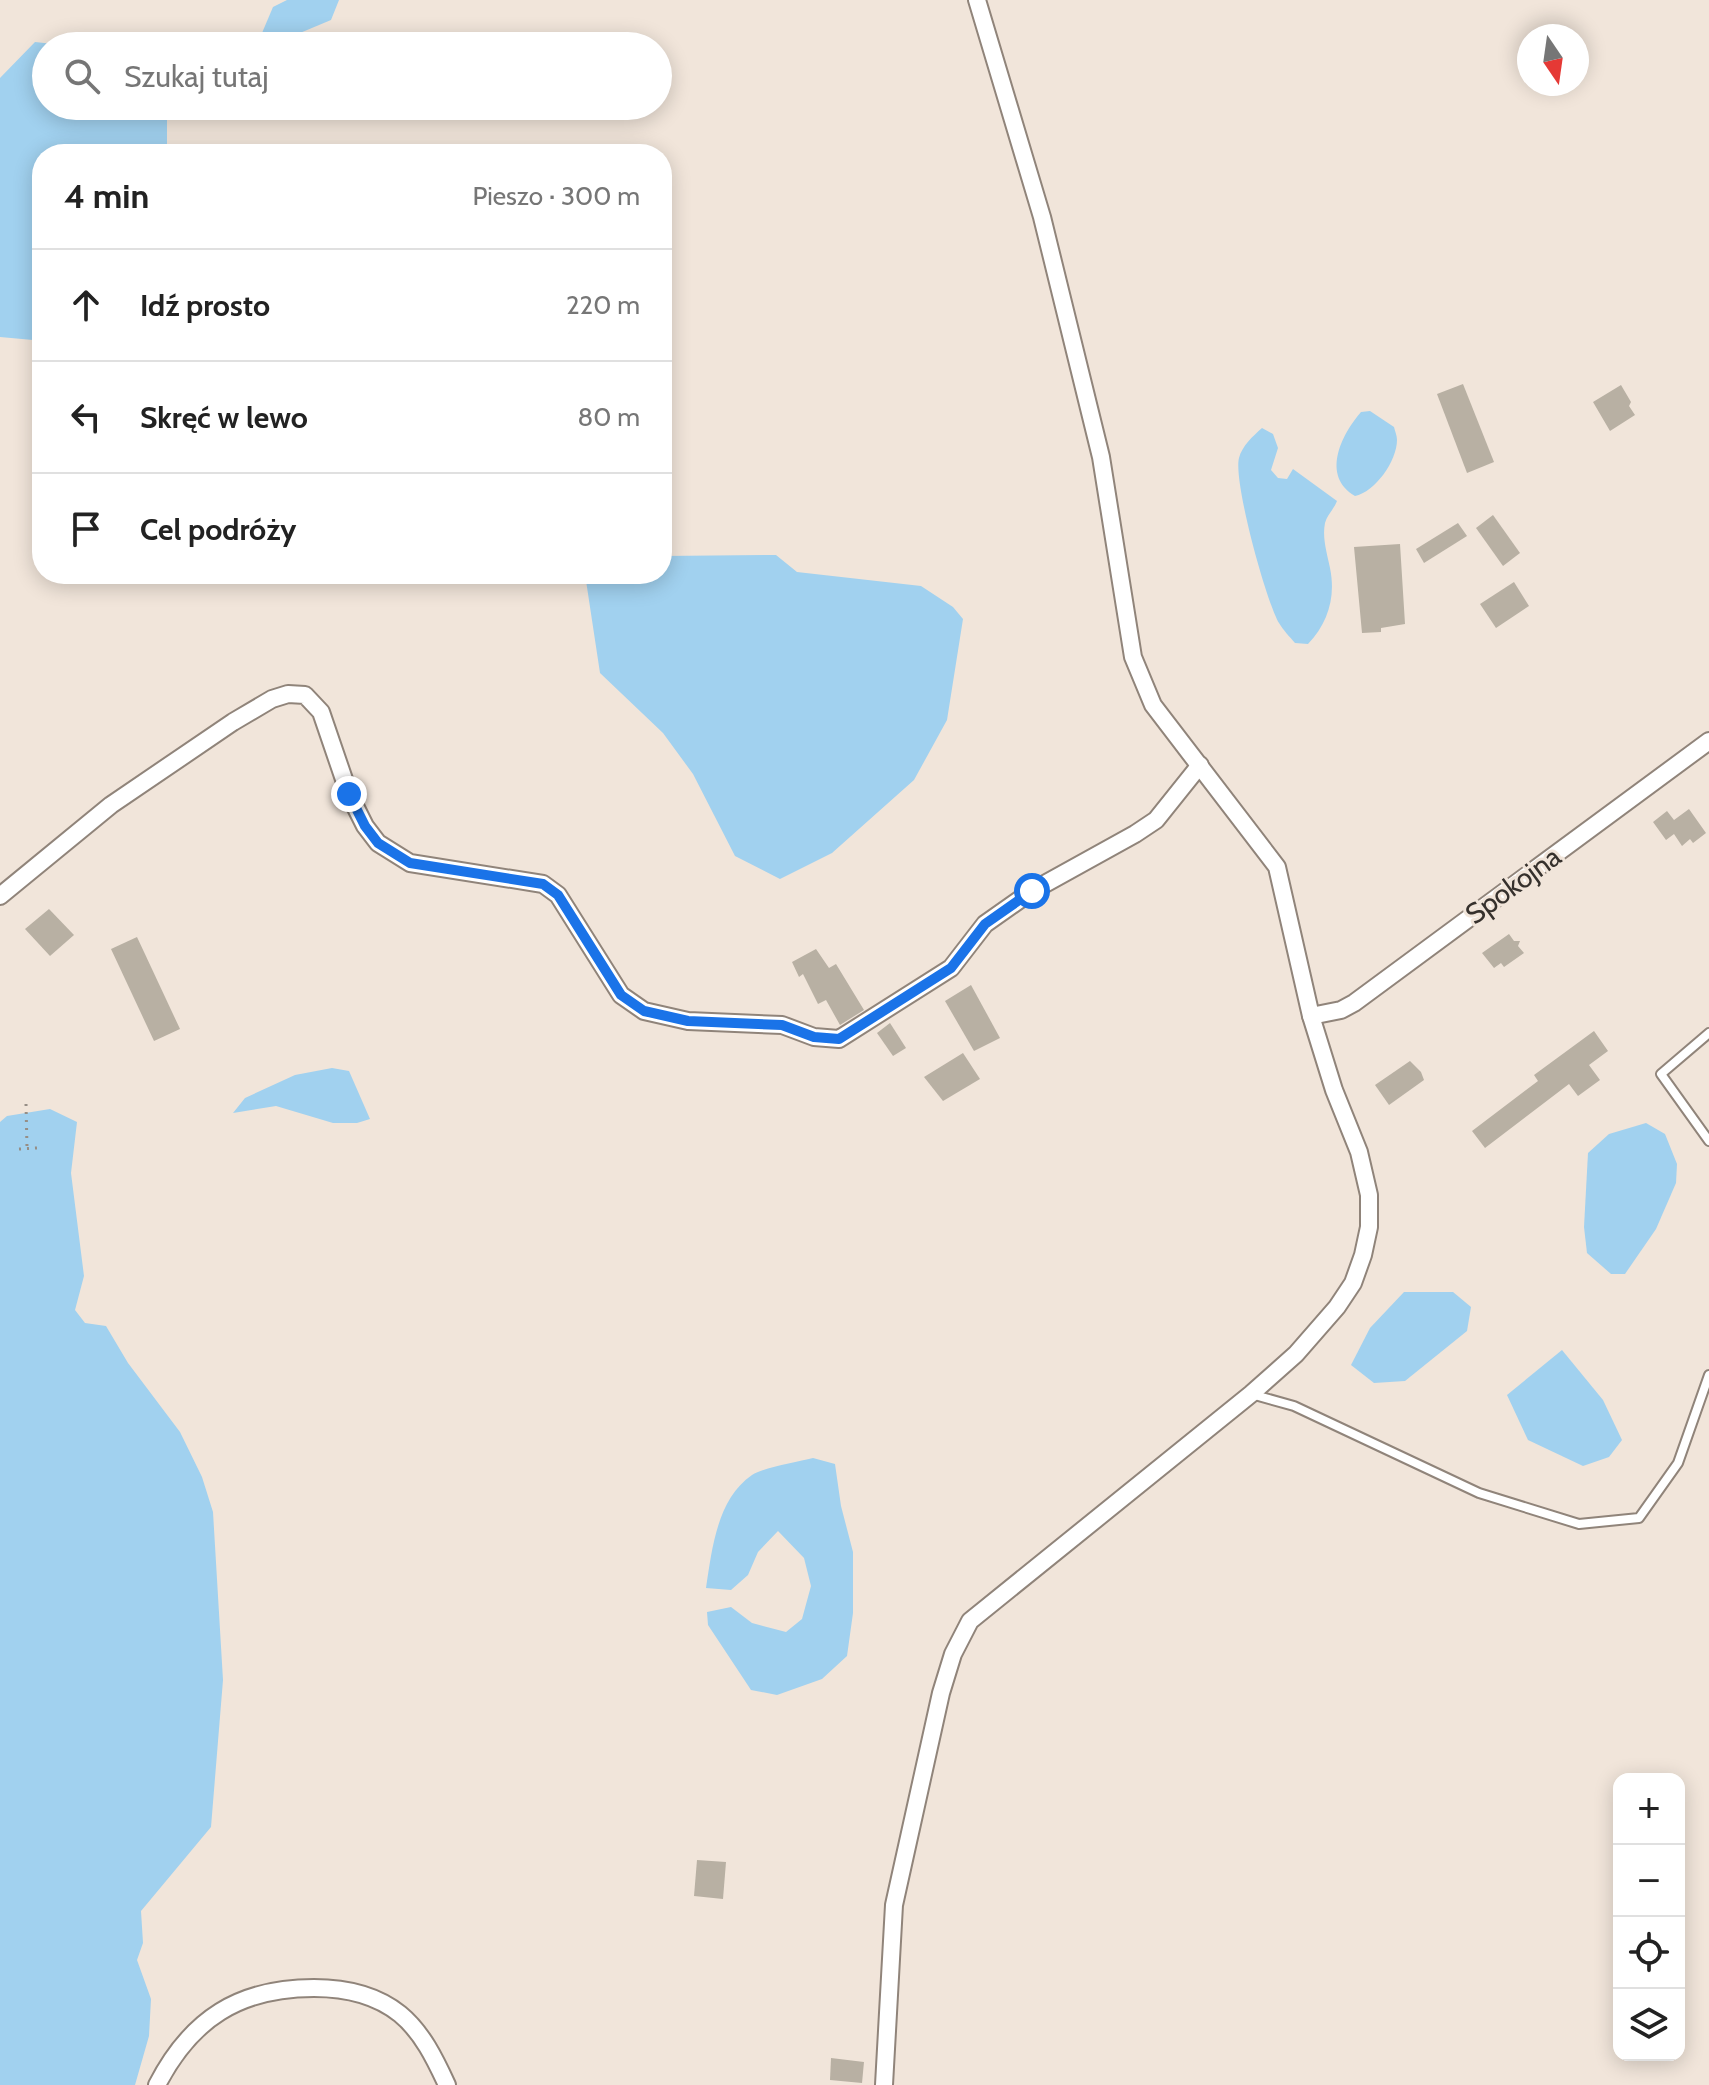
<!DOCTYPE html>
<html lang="pl">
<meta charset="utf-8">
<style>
:root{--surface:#fff;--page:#f6f6f6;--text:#222;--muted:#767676;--line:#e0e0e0}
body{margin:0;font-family:Cabin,sans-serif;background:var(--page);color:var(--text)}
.controls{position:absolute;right:24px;bottom:24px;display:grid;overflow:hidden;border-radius:16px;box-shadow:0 4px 20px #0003}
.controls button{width:72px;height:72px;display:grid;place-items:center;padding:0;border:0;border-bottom:2px solid var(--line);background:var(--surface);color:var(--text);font:40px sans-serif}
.compass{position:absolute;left:1517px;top:24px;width:72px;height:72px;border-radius:50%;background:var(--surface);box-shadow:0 4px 20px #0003;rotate:167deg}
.stop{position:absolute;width:24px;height:24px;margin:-18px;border:6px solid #1a73e8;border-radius:50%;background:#fff}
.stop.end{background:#1a73e8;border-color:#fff;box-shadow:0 2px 8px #0008}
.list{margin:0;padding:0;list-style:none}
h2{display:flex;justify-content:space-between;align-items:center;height:104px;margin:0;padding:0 32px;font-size:34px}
h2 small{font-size:26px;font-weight:400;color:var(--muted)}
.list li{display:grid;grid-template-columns:52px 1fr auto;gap:24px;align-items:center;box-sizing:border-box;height:112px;padding:0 32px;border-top:2px solid var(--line)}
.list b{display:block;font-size:30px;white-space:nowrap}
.list em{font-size:26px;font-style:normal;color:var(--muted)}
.icon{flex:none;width:44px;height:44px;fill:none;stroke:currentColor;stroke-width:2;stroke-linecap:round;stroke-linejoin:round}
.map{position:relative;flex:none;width:1709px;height:2085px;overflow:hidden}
.search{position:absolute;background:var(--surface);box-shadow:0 4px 20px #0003;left:32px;top:32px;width:640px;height:88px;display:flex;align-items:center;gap:20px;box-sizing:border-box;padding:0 28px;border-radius:44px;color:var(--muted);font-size:30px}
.panel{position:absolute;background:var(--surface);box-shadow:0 4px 20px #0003;left:32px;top:144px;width:640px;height:440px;border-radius:32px}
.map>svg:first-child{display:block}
.water{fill:#a1d1ef}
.building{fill:#b8b0a3}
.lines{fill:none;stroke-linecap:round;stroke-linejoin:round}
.service-casing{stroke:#90847a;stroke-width:12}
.minor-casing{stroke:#90847a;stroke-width:20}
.path{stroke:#968e86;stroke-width:3;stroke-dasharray:2 6;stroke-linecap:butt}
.service{stroke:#fff;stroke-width:8}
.minor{stroke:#fff;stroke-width:16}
.route{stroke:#1a73e8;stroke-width:10}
.labels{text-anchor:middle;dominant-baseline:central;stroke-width:6;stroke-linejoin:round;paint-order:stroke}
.street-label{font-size:28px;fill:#36312d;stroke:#f1e5da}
</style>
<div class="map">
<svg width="1709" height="2085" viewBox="0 0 1709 2085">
<rect width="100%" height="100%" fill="#f1e5da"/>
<g class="water">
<path d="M287 0H339L331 20 288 38 262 33 273 7Z"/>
<path d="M35 42 72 46H46V106H159L167 120V154H42V334L33 340 0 337V78Z"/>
<path d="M1370 411 1394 427C1395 431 1397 436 1397 440 1397 461 1375 492 1355 496 1321 476 1341 435 1361 412Z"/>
<path d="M1262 428 1273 434 1278 448 1271 470 1278 478 1287 479 1293 469 1337 501C1334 509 1327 515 1325 523 1322 538 1327 553 1330 568 1336 597 1328 623 1308 644L1295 643C1290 637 1283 630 1279 623 1266 601 1233 481 1239 458 1242 446 1253 436 1262 428Z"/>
<path d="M776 555 797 572 921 586 953 607 963 619 947 720 914 780 832 853 780 879 735 856 693 774 663 733 600 673 585 574H662V556Z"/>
<path d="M332 1068 349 1071 370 1119 357 1123H333L276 1106 233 1113 245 1098 295 1075Z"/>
<path d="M50 1109 77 1122 71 1173 84 1276 75 1310 85 1323 106 1326 128 1363 180 1432 202 1477 213 1512 223 1680 211 1827 141 1911 143 1943 137 1960 151 1999 149 2036 135 2085H0V1122L7 1116Z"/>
<path d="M1646 1123 1665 1134 1677 1164 1676 1183 1656 1229 1625 1274H1611L1587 1253 1584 1227 1588 1153 1609 1134Z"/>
<path d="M1404 1292H1453L1471 1307 1467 1331 1405 1381 1374 1383 1351 1365 1370 1328Z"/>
<path d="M1562 1350 1603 1400 1622 1440 1609 1457 1583 1466 1528 1440 1507 1395Z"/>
<path d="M813 1458 835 1464 841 1506 853 1552V1613L847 1656 822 1679 777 1695 751 1690 708 1625 707 1612 731 1607 752 1623 786 1632 802 1619 811 1586 804 1558 778 1531 758 1552 748 1575 731 1590 706 1588C712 1549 717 1499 752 1475 765 1467 797 1462 813 1458Z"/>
</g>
<g class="building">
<path d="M1463 384 1494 462 1467 473 1437 394Z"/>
<path d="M1621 385 1631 402 1629 406 1635 415 1610 431 1593 402Z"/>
<path d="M1493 515 1520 553 1503 566 1476 528Z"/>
<path d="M1458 523 1467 536 1424 563 1416 549Z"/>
<path d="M1400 544 1405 624 1381 628V632L1362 633 1354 547Z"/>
<path d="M1514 582 1529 606 1496 628 1480 604Z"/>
<path d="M1689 809 1706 833 1693 843 1690 839 1682 846 1674 834 1666 840 1653 822 1667 811 1674 820Z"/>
<path d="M49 909 74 935 50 956 25 929Z"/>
<path d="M1509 934 1514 941H1520L1518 946 1524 953 1504 967 1501 963 1494 968 1482 953Z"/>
<path d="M137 937 180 1029 154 1041 111 949Z"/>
<path d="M816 949 829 968 836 964 864 1010 840 1025 826 1000 818 1004 803 974 799 977 792 962Z"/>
<path d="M971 985 1000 1038 974 1051 945 1001Z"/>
<path d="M890 1023 906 1048 893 1056 877 1033Z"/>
<path d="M1594 1031 1608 1051 1589 1065 1600 1080 1578 1096 1569 1084 1485 1148 1472 1131 1538 1081 1534 1075Z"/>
<path d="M963 1053 980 1079 943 1101 924 1077Z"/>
<path d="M1410 1061 1421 1072 1424 1080 1389 1105 1375 1085Z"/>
<path d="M697 1860 726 1862 723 1899 694 1896Z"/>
<path d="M831 2058 864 2062 862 2083 830 2080Z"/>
</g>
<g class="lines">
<defs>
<g id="service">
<path d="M1709 1033 1661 1074 1709 1141"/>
<path d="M1251 1394 1294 1406 1479 1493 1579 1524 1639 1518 1678 1463 1709 1375"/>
</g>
<g id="minor">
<path d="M0 896 111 805 233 722 272 699 288 694 305 695 321 712 349 794 365 826 378 843 410 863 543 884 558 895 621 995 644 1011 688 1021 782 1025 814 1037 839 1039 951 968 985 924 1032 891 1135 834 1156 820 1200 765"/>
<path d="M1311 1016 1341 1010 1354 1003 1709 741"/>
<path d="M157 2085C191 2019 239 1988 314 1988 345 1988 375 1994 400 2014 422 2032 435 2059 447 2085"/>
<path d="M884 2085 894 1905 941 1693 953 1654 970 1621 1251 1394 1296 1354 1337 1307 1353 1283 1363 1255 1369 1227V1195L1359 1152 1334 1090 1311 1016 1277 867 1153 705 1133 657 1101 457 1042 217 977 0"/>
</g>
</defs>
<use href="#service" class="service-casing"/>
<use href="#minor" class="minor-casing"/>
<g class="path">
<path d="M26 1104 27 1148"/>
<path d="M19 1149 37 1148"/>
</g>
<use href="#service" class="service"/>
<use href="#minor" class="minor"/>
</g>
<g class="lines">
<path class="route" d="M349 794 365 826 378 843 410 863 543 884 558 895 621 995 644 1011 688 1021 782 1025 814 1037 839 1039 951 968 985 924 1032 891"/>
</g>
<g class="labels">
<g class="street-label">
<text transform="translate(1513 885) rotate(-36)">Spokojna</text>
</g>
</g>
</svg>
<div class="controls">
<button>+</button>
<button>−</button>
<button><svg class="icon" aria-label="locate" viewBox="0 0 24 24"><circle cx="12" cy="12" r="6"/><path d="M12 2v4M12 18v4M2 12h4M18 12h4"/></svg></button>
<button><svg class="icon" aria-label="layers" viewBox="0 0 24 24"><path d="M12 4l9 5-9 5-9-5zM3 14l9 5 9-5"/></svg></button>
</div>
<svg class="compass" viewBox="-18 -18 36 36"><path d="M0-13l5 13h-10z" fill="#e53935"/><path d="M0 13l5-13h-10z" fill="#767676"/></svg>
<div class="stop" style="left:1032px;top:891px"></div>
<div class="stop end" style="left:349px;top:794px"></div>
<div class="search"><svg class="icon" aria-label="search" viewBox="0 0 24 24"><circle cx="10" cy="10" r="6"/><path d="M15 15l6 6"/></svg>Szukaj tutaj</div>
<section class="panel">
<h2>4 min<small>Pieszo · 300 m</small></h2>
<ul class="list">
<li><svg class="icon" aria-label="ahead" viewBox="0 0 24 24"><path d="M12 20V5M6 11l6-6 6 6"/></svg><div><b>Idź prosto</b></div><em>220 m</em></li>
<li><svg class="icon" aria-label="left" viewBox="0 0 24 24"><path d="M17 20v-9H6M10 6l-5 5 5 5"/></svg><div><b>Skręć w lewo</b></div><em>80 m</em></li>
<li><svg class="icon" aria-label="arrive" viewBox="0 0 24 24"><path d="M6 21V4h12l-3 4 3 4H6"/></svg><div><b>Cel podróży</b></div></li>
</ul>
</section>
</div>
